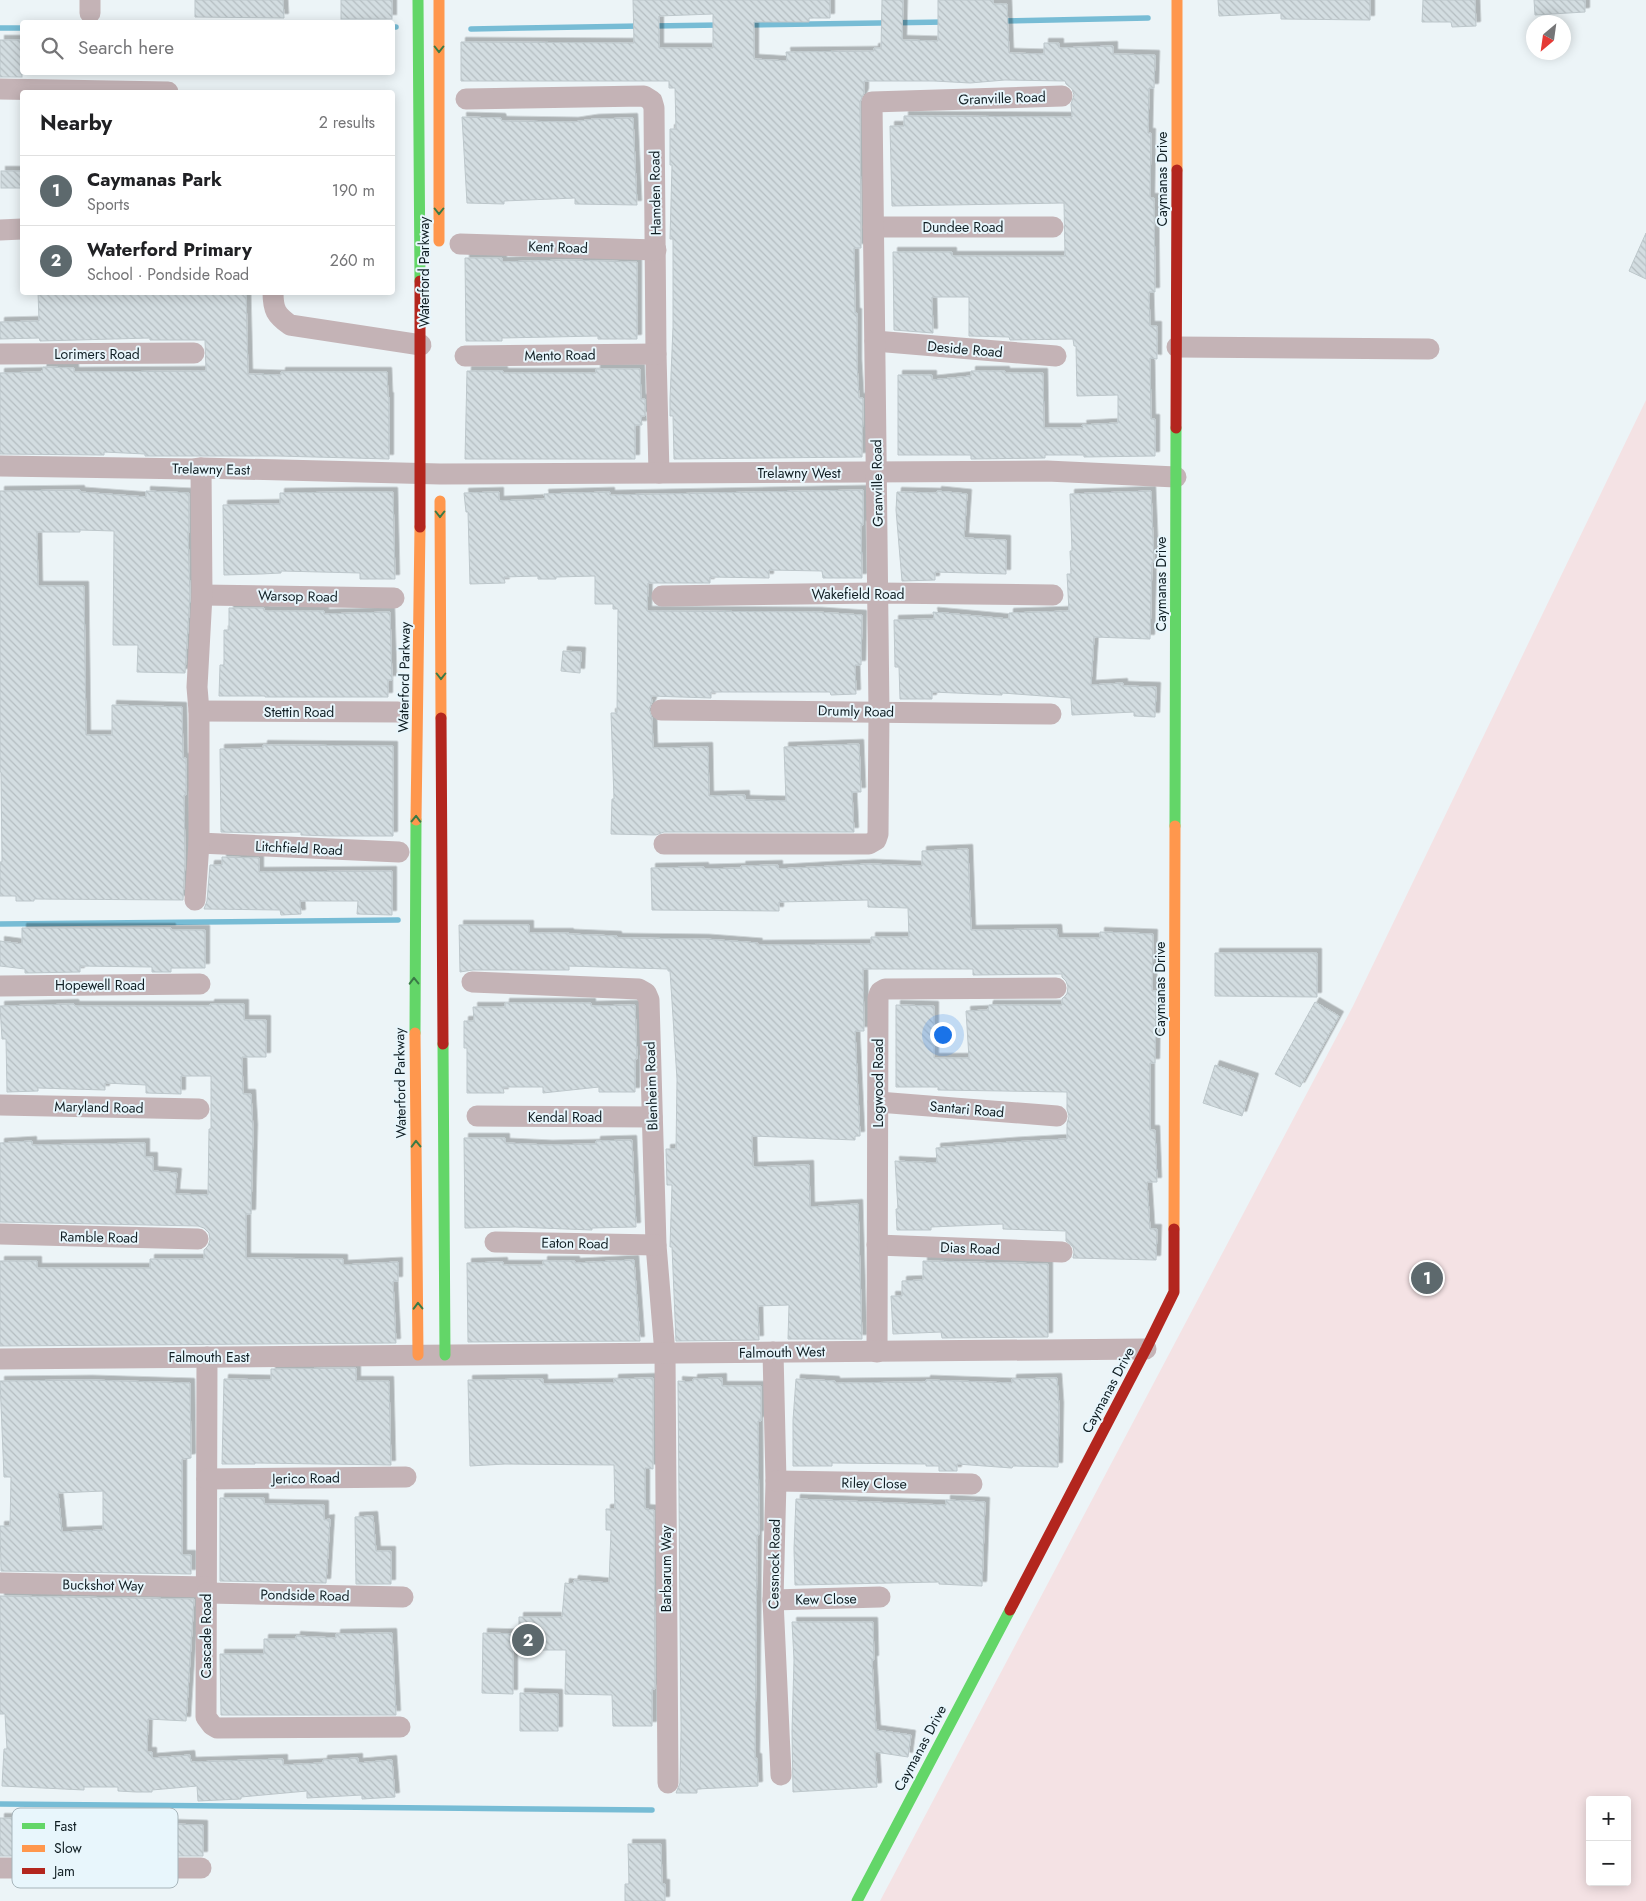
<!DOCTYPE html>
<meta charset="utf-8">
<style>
:root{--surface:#fff;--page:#f2f2f2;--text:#202124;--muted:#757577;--line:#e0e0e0;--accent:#5d696d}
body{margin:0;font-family:Jost,sans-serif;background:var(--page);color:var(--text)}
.controls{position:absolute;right:15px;bottom:15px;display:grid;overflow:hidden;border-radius:5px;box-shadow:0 2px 12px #0003}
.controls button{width:45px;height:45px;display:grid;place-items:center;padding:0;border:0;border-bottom:1px solid var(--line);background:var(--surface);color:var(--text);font:25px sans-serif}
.compass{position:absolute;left:1526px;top:15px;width:45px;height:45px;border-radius:50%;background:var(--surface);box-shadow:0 2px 12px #0003;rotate:209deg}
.you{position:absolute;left:942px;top:1034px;width:18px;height:18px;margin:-12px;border:4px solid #fff;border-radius:50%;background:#1a73e8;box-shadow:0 0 0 8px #1a73e833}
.badge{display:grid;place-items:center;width:32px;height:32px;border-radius:50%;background:var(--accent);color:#fff;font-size:16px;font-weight:700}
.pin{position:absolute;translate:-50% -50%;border:2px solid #fff;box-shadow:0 1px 5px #0006}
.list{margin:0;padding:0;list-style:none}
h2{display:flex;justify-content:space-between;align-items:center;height:65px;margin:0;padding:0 20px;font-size:21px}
h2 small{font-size:16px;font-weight:400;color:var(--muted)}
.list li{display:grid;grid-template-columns:32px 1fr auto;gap:15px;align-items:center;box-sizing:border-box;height:70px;padding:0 20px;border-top:1px solid var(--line)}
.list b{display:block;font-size:19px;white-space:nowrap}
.list p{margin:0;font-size:16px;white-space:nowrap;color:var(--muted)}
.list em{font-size:16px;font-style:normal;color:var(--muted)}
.icon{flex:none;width:28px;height:28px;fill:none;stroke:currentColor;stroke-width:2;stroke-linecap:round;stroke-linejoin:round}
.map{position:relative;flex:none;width:1646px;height:1901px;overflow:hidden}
.search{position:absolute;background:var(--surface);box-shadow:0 2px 12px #0003;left:20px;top:20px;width:375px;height:55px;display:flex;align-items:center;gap:12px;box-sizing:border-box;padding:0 18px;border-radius:5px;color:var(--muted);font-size:19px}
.panel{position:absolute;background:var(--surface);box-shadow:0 2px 12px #0003;left:20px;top:90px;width:375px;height:205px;border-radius:5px}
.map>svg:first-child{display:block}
.pitch{fill:#f4e2e4;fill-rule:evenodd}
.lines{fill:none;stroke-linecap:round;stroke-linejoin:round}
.stream{stroke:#77bcd5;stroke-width:5.5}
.building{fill:url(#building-back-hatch);stroke:#bdc7cb;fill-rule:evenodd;filter:url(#shadow)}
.street{stroke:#c4b3b6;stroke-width:21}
.fast{stroke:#63d668;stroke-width:11}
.slow{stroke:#ff974d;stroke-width:11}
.jam{stroke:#b3261e;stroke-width:11}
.oneway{stroke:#3a7a46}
.labels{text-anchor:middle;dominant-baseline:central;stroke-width:4;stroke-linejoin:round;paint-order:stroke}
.street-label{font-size:14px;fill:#101e23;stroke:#e8f6fc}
.key{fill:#e8f6fc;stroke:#a7b5bb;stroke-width:1}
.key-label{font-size:14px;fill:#101e23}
</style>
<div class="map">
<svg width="1646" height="1901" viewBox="0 0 1646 1901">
<defs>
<pattern id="building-back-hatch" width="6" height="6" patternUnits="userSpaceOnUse" patternTransform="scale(1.25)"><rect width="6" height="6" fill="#d3dde1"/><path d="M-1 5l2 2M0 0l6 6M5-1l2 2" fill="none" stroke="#b4bdc1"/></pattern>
<filter id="shadow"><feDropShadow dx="4.5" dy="-4.5" stdDeviation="0" flood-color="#0004"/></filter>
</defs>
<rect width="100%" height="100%" fill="#ecf4f7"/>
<path class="pitch" d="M1646 400V1901H880L1353 1006ZM1590 1800H1627V1882H1590Z"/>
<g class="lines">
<g class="stream">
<path d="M1000 21 1148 18"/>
<path d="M747 25 946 22"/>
<path d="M652 26 721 25"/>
<path d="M392 27H396"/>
<path d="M0 28H22"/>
<path d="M471 29 641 26"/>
<path d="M0 924 398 920"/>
<path d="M0 1804 652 1810"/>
</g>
</g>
<g class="building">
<path d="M195 0H283L284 18 195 17Z"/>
<rect x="341" y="0" width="51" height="19"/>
<path d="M633 0H830V18H809V22H754V59L787 61 786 52 874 51V48H881L882 0H903L902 40 938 41V0H993V4H1007L1009 53 1044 54V43H1059V48L1113 46V54L1155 55 1154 88H1149L1148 133H1151L1150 198H1154L1155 292H1149L1150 326H1157V359L1150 358 1151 419H1155V456L1084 457V455H1045V458L971 459V455H898V375H932V380L971 376V371H1005V373H1043L1044 428H1083L1082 425 1118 423V395L1077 396 1076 346H1074L1073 339 1010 340 1009 337 969 336V297H932L933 333 894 330 893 252H952V256H1065L1064 203 892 206 890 126H904V116L1072 117 1071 104 1074 95 1072 89 1066 84 1065 81 1005 80 970 83 934 81H864V93L860 102 861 248H854L855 313H857V364L859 398H863L862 457 674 459 673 416H670V399L673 327V239H670L672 165H670V129H676L675 88H669V81H461V42L634 43ZM713 14V48H659V16Z"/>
<path d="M1218 0H1370V20L1281 19V13L1219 16Z"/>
<path d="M1423 0H1475L1476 26 1452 27 1451 22H1422Z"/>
<path d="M1534 0H1585V12L1535 15Z"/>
<rect x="0" y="40" width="22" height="37"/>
<path d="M462 117 501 118 502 121 574 122 594 119 633 118 637 205 575 204V198L504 201V204L467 203Z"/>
<rect x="1" y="171" width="21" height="17"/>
<path d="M1646 233V279L1629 271Z"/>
<path d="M465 258H502V262L566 260 637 262V339H598V336L502 338V341H466Z"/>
<path d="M38 292H246L248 374 281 375V372H387L388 397H389V459L277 456H145V454L104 452V455L0 454V373L42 372 43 367 74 368V372L206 371 205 340H150V338L40 341 39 338 0 339V322L39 321Z"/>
<path d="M596 369H640L641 399H645V416H641L642 425H635V459H465L467 371H503V373H596Z"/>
<path d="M80 490V492L146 497V491L189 493V533H188L190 595 185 673 137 672 138 645H113L114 531 80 530V532H37L38 586H84L86 735H112V705L182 707 183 758H186V795H184L185 861 183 900 34 899V901H16V896H0V862H2L1 772H0V491Z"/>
<path d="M863 490V525H861L862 578H823L822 571 769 570V578L710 577V583H648L647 611 817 612 862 615 861 665H855L856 694 831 695 830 692H711V698L651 696 652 702 649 709 652 718 653 748 708 747 709 796 745 795V800L786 801 784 747 859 744 861 792H852L854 832H664L656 835 611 834 612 799H614L611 713H617L618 609H613V604H595V576L556 577V579H538V576L504 577 505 583 470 584 468 512H466L464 493 499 492V501L545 499 544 494 610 492V495Z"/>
<path d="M937 491 967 494 964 538 1006 540V574L935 572V580L902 581 896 510 897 492 937 493Z"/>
<path d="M1151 491 1154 562H1152L1150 639 1094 637 1091 685 1123 683V686L1156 687 1155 717 1134 716V712L1072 715 1071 698 1002 693V695L932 692V699H900L899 667H895L894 620 934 619 933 612 1009 619V613L1069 611 1067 574H1071L1070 551H1072L1070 494Z"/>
<path d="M351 492H393L395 579H360V573L281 571V573L261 574 224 575 223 505 280 504V493Z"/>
<path d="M229 608H264V611H324V614L390 612 392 680H388V697H265V696H219L220 665H224V630H229Z"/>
<path d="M563 651 581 652 580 673 561 671Z"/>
<path d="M263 745 393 746V836H330L301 835V832L259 833 221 832 220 749 263 748Z"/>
<path d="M968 849 971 930 1057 929 1058 938H1100V932L1153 934 1152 991H1156L1155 1063H1150V1130H1155L1157 1182H1147L1150 1229H1157L1156 1260 1073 1258 1074 1252 1073 1247 1066 1241V1231L1003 1229V1224L931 1227V1230H897L896 1209H898L895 1161 937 1163 936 1148 1012 1142 1067 1139V1124L1069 1116 1067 1109V1092L938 1090V1087H896V1005L934 1006V1058H969L966 1011 988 1010 989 1005H1062V999L1067 994 1068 987 1066 981 1062 977V974L973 975V969H863L864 1031H855L860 1136H855V1140L752 1136 753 1167 809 1165 810 1207 858 1204 862 1339H788L789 1305 758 1306 759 1340 676 1341 672 1247H670L672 1185H667L666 1149H676L677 1079 670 971H668V969L569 966V970H473L460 972 459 925H529V933H569V934L617 936V938L705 939 758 943 757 945 871 944V937H909L908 908 868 907V900L779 902V911L652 910 651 868 704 867V869L742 868 741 866 778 865V869L869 864 922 866V851Z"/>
<path d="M222 857 259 858V872L392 871V915L357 914 358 901H300L301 914 281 915 280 910 204 909 207 901 210 865H222Z"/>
<path d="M22 928H171V930H205V968H171V972H152V967L80 966V972L25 973V969L0 966V941L22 944Z"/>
<path d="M1215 953H1317V997L1215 996Z"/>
<path d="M1315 1002 1339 1016 1300 1087 1275 1074Z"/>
<path d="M505 1003H591V1006L635 1005 637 1059H635V1092H599V1087L543 1093V1087H503L504 1093H467V1048H464V1021H474L473 1007H505Z"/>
<path d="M74 1004 75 1006H210V1004H244V1020H266V1057H242L243 1094H251L253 1129 251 1214H246V1258L343 1259V1265L398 1262V1281H393L396 1343 0 1346V1261H37V1268H150V1259H204V1250L208 1246 210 1240 209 1233 204 1228 198 1226 0 1222V1143L32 1141V1145L145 1143V1157H153V1171L177 1173 175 1194 208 1195 209 1129H211V1076H181V1094L146 1093V1085L105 1083V1090L38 1088V1091L7 1092 6 1039H2L0 1006Z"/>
<path d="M1215 1065 1254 1078 1242 1116 1203 1103Z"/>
<path d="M464 1138H505V1143L548 1145 596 1144V1141L632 1140 636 1227 592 1228V1230L515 1227 465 1228Z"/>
<path d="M634 1260 640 1341 468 1342 467 1263 503 1262V1265H543V1261H575V1263Z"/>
<path d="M923 1261 1048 1264V1337L942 1338 941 1332 893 1334 891 1296H902V1281L923 1280Z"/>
<path d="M356 1368V1381H389L391 1465 255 1463V1464H222L224 1379 271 1380V1369Z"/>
<path d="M653 1378V1469L645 1468V1509L654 1510 655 1689H652V1726H613L612 1695 565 1694 566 1650H513V1694L482 1693 483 1633 519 1634V1617H562L565 1583 573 1584 574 1580 609 1583 611 1530H606V1509H615L614 1465 505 1464 470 1466 468 1380 543 1379V1384L614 1383V1379Z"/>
<path d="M722 1378V1386H761V1421H758L759 1535H757L755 1758H757L758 1786 697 1789V1793H676L680 1783 681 1730 678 1381 693 1382V1379Z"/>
<path d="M1057 1378 1059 1407 1058 1467 1013 1466 1012 1468 957 1464V1471H939V1466H926V1464L832 1463V1466H793V1420L796 1379 835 1381V1383L926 1382V1380L1012 1383V1379Z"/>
<path d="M88 1380 190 1383 191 1458 182 1459V1555H191V1574L1 1571 0 1526H10L11 1477H4L0 1381ZM103 1491V1530L62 1532 58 1493Z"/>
<path d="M220 1498H264V1504L324 1505V1520L330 1519 326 1583 220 1581Z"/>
<path d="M796 1499 946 1505V1500L985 1502 982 1586 939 1584V1582L795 1585 794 1549Z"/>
<path d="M373 1516 376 1551H391V1584H356L355 1517Z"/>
<path d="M0 1596 194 1599 186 1721 148 1719 147 1752H152V1758L190 1755 191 1762 283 1759V1765L323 1763V1760L358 1758V1763L392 1760 395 1797 362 1799V1795L307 1798V1791L241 1797V1799L198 1801 197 1786 152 1790V1792H136L118 1791V1787H84V1790L2 1786 4 1749H7L5 1714H0Z"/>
<path d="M792 1622H873L874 1660H872L876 1730 911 1735 908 1757 875 1752 877 1787 793 1792 792 1731 794 1660Z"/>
<path d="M392 1633 396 1715H221L220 1654H264V1639H296V1636L336 1638V1634Z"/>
<path d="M520 1693 558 1694V1731H520Z"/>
<path d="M119 1817H137V1823L203 1825V1856H0V1818L119 1820Z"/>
<path d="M628 1844H661L662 1884H665V1901H625V1884H629Z"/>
</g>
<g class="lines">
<g class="street">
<path d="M90 13V0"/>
<path d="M0 89 168 92"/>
<path d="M466 99 644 96 652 101 654 108 656 354 659 473"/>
<path d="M873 227H1053"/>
<path d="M0 230 22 229"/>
<path d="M460 244 656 250"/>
<path d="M273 292C273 310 276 315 290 325L421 345"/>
<path d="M875 341 1056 356"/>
<path d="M1177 347 1429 349"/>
<path d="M0 354 194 353"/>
<path d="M465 356 656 354"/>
<path d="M0 466 193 469 201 468 440 474 1047 471 1176 477"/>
<path d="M202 595 394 598"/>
<path d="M662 596 878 593 1053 595"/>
<path d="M661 710 1051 714"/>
<path d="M199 711 398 712"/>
<path d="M199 843 399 852"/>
<path d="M664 844H869L876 840 878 834 879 712 872 102 1062 96"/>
<path d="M195 900 199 843V711L197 687 202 595 201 468"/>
<path d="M472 982 639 989 646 993 649 1000 656 1245 665 1354 668 1783"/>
<path d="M0 986 200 984"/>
<path d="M878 1102 1057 1116"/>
<path d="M0 1105 199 1109"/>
<path d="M477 1116 652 1117"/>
<path d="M0 1234 198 1239"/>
<path d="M495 1242 656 1245"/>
<path d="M877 1245 1062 1252"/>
<path d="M773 1352 776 1481 773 1600 781 1775"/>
<path d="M877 1352 878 998 880 992 885 989 1056 988"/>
<path d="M207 1357 206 1717 212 1725 217 1728 400 1727"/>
<path d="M0 1359 1146 1349"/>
<path d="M207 1479 406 1477"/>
<path d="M776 1481 972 1484"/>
<path d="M0 1583 207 1587"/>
<path d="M207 1593 403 1597"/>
<path d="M773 1600 880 1597"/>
<path d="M0 1868H201"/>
</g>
<g class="fast">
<path d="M418 0 420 281"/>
<path d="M1175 826 1176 428"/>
<path d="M415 1033 416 820"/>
<path d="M443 1044 445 1355"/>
<path d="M857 1901 1010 1610"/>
</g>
<g class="slow">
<path d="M439 0V241"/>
<path d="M1177 170V0"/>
<path d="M440 501 441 718"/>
<path d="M416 820 420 527"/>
<path d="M415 1033 418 1355"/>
<path d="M1174 1229 1175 826"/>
</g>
<g class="jam">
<path d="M420 281V527"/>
<path d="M1176 428 1177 170"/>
<path d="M441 718 443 1044"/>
<path d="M1010 1610 1146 1349 1174 1292V1229"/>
</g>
</g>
<defs><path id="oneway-chevron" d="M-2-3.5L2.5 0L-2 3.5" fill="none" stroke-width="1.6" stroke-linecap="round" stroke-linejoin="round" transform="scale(1.25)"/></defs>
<g class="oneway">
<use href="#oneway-chevron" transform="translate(439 49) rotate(90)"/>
<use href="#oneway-chevron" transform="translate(439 211) rotate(90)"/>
<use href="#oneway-chevron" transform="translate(440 514) rotate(90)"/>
<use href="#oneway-chevron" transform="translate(441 676) rotate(90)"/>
<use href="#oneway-chevron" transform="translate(416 819) rotate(-89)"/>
<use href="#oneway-chevron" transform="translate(414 981) rotate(-91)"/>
<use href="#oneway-chevron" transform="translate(416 1144) rotate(-91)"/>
<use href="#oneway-chevron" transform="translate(418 1306) rotate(-91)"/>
</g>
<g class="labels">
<g class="street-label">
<text transform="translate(1002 98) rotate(-2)">Granville Road</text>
<text transform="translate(1162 179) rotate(-90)">Caymanas Drive</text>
<text transform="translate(655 193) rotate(-91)">Hamden Road</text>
<text x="963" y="227">Dundee Road</text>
<text transform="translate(558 247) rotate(2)">Kent Road</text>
<text transform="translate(424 272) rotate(-90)">Waterford Parkway</text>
<text transform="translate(965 349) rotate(5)">Deside Road</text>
<text x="97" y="354">Lorimers Road</text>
<text transform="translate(560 355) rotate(-1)">Mento Road</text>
<text transform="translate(211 469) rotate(1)">Trelawny East</text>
<text x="799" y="473">Trelawny West</text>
<text transform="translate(877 483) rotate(-91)">Granville Road</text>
<text transform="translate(1161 584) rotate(-90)">Caymanas Drive</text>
<text x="858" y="594">Wakefield Road</text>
<text transform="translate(298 596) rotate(1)">Warsop Road</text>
<text transform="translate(404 677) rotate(-89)">Waterford Parkway</text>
<text transform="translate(856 711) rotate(1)">Drumly Road</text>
<text x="299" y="712">Stettin Road</text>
<text transform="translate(299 848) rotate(3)">Litchfield Road</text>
<text x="100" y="985">Hopewell Road</text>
<text transform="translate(1160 989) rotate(-90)">Caymanas Drive</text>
<text transform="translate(400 1083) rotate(-91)">Waterford Parkway</text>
<text transform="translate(878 1083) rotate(-90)">Logwood Road</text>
<text transform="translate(651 1086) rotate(-92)">Blenheim Road</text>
<text transform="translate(99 1107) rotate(1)">Maryland Road</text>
<text transform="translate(967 1109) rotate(5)">Santari Road</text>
<text x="565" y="1117">Kendal Road</text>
<text transform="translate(99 1237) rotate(1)">Ramble Road</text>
<text transform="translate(575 1243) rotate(1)">Eaton Road</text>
<text transform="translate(970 1248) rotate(2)">Dias Road</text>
<text transform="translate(782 1352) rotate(-1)">Falmouth West</text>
<text x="209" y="1357">Falmouth East</text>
<text transform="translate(1108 1390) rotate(-62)">Caymanas Drive</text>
<text transform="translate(306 1478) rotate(-1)">Jerico Road</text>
<text transform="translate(874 1483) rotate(1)">Riley Close</text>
<text transform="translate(774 1564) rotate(-89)">Cessnock Road</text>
<text transform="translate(666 1569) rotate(-90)">Barbarum Way</text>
<text transform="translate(103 1585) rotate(1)">Buckshot Way</text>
<text transform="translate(305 1595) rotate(1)">Pondside Road</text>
<text transform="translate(826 1599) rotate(-1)">Kew Close</text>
<text transform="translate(206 1636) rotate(-90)">Cascade Road</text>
<text transform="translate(920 1748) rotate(-62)">Caymanas Drive</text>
</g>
</g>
<rect x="12" y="1808" width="166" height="80" rx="8" class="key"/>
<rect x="22" y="1823" width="23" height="6" fill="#63d668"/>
<rect x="22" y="1845" width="23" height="7" fill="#ff974d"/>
<rect x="22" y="1868" width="23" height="6" fill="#b3261e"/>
<g class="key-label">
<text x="54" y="1831">Fast</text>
<text x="54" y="1853">Slow</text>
<text x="54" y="1876">Jam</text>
</g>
</svg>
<div class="controls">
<button>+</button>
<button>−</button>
</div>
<svg class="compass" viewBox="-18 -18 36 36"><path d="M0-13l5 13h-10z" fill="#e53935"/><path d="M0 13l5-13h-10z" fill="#757577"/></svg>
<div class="you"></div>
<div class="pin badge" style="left:1427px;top:1278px">1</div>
<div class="pin badge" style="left:528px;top:1640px">2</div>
<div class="search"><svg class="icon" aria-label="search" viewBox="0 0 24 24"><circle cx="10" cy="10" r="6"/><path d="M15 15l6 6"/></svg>Search here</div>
<section class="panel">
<h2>Nearby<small>2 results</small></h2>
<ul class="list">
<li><span class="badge">1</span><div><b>Caymanas Park</b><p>Sports</p></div><em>190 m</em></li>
<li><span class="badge">2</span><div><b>Waterford Primary</b><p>School · Pondside Road</p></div><em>260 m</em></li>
</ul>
</section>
</div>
